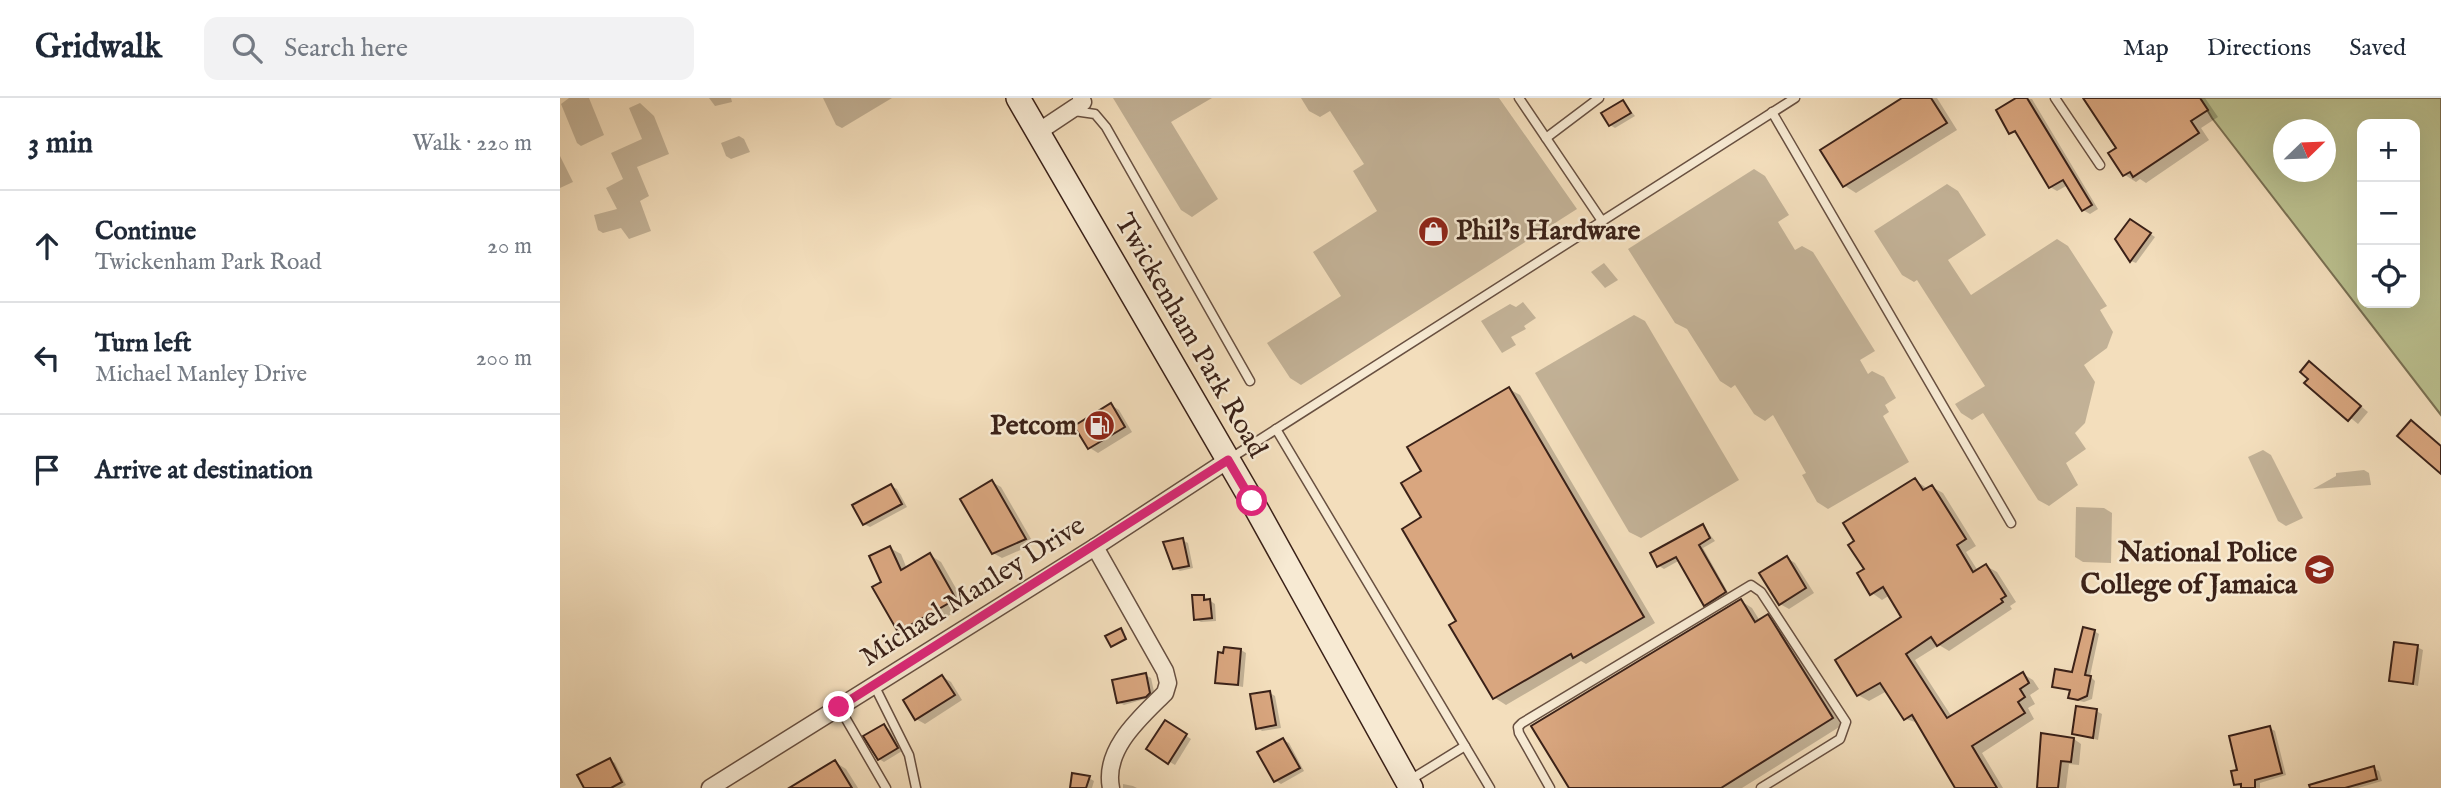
<!DOCTYPE html>
<meta charset="utf-8">
<style>
:root{--surface:#fff;--page:#f2f2f3;--text:#1f2937;--muted:#747a83;--line:#e0e1e3}
body{margin:0;font-family:"IM FELL English",serif;background:var(--page);color:var(--text)}
.controls{position:absolute;right:21px;top:21px;display:grid;overflow:hidden;border-radius:14px;box-shadow:0 7px 28px #0002}
.controls button{width:63px;height:63px;display:grid;place-items:center;padding:0;border:0;border-bottom:2px solid var(--line);background:var(--surface);color:var(--text);font:35px sans-serif}
.compass{position:absolute;left:1713px;top:21px;width:63px;height:63px;border-radius:50%;background:var(--surface);box-shadow:0 7px 28px #0002;rotate:67deg}
.stop{position:absolute;width:21px;height:21px;margin:-16px;border:5px solid #db2777;border-radius:50%;background:#fff}
.stop.end{background:#db2777;border-color:#fff;box-shadow:0 2px 7px #0008}
.list{margin:0;padding:0;list-style:none}
h2{display:flex;justify-content:space-between;align-items:center;height:91px;margin:0;padding:0 28px;font-size:30px}
h2 small{font-size:23px;font-weight:400;color:var(--muted)}
.list li{display:grid;grid-template-columns:46px 1fr auto;gap:21px;align-items:center;box-sizing:border-box;height:112px;padding:0 28px;border-top:2px solid var(--line)}
.list b{display:block;font-size:26px;white-space:nowrap}
.list p{margin:0;font-size:23px;white-space:nowrap;color:var(--muted)}
.list em{font-size:23px;font-style:normal;color:var(--muted)}
.icon{flex:none;width:38px;height:38px;fill:none;stroke:currentColor;stroke-width:2;stroke-linecap:round;stroke-linejoin:round}
.map{position:relative;flex:none;width:1881px;height:690px;overflow:hidden}
header{display:flex;align-items:center;gap:42px;box-sizing:border-box;height:98px;padding:0 35px;background:var(--surface);border-bottom:2px solid var(--line)}
header strong{font-size:33px}
nav{display:flex;gap:38px;margin-inline-start:auto;font-size:24px}
.search{width:490px;height:63px;background:var(--page);display:flex;align-items:center;gap:18px;box-sizing:border-box;padding:0 24px;border-radius:14px;color:var(--muted);font-size:26px}
main{display:flex}
aside{flex:1;background:var(--surface)}
.map>svg:first-child{display:block}
.green{fill:#bbc190;stroke:#7a7154;stroke-width:2;fill-rule:evenodd}
.shadow{fill:#0003}
.building{fill:#d9a67f;stroke:#3a2118;stroke-width:2}
.lines{fill:none;stroke-linecap:round;stroke-linejoin:round}
.service-casing{stroke:#685041;stroke-width:11}
.minor-casing{stroke:#685041;stroke-width:19}
.secondary-casing{stroke:#3a2118;stroke-width:26}
.service{stroke:#f7ead3;stroke-width:8}
.minor{stroke:#f7ead3;stroke-width:16}
.secondary{stroke:#f7ead3;stroke-width:23}
.route{stroke:#db2777;stroke-width:9}
.labels{text-anchor:middle;dominant-baseline:central;stroke-width:5;stroke-linejoin:round;paint-order:stroke}
.poi-label{font-size:28px;font-weight:bold;fill:#3a2118;stroke:#f7ead3;text-anchor:end}
.street-label{font-size:28px;fill:#3a2118;stroke:#f7ead3}
</style>
<header>
<strong>Gridwalk</strong>
<div class="search"><svg class="icon" aria-label="search" viewBox="0 0 24 24"><circle cx="10" cy="10" r="6"/><path d="M15 15l6 6"/></svg>Search here</div>
<nav><a>Map</a><a>Directions</a><a>Saved</a></nav>
</header>
<main>
<aside>
<h2>3 min<small>Walk · 220 m</small></h2>
<ul class="list">
<li><svg class="icon" aria-label="ahead" viewBox="0 0 24 24"><path d="M12 20V5M6 11l6-6 6 6"/></svg><div><b>Continue</b><p>Twickenham Park Road</p></div><em>20 m</em></li>
<li><svg class="icon" aria-label="left" viewBox="0 0 24 24"><path d="M17 20v-9H6M10 6l-5 5 5 5"/></svg><div><b>Turn left</b><p>Michael Manley Drive</p></div><em>200 m</em></li>
<li><svg class="icon" aria-label="arrive" viewBox="0 0 24 24"><path d="M6 21V4h12l-3 4 3 4H6"/></svg><div><b>Arrive at destination</b></div></li>
</ul>
</aside>
<div class="map">
<svg width="1881" height="690" viewBox="0 0 1881 690">
<rect width="100%" height="100%" fill="#f3debc"/>
<filter id="stains"><feTurbulence type="fractalNoise" baseFrequency=".00286" numOctaves="4"/><feColorMatrix values="0 0 0 0 .2 0 0 0 0 .09 0 0 0 0 .02 0 0 0 .5 -.17"/></filter>
<radialGradient id="worn" r=".72"><stop offset=".6" stop-color="#630" stop-opacity="0"/><stop offset="1" stop-color="#630" stop-opacity=".3"/></radialGradient>
<path class="green" d="M1640 0H1881V317L1652 20ZM1802 26H1855V205H1802ZM1724 32H1766V74H1724Z"/>
<g class="shadow">
<path d="M9 0H29L44 37 21 48 17 45 1 6Z"/>
<path d="M149 0H171L172 4 155 8Z"/>
<path d="M263 0H332L282 30 276 27Z"/>
<path d="M553 0H652L611 24 658 101 632 119 621 112Z"/>
<path d="M741 0H939L1017 111 741 287 730 280 707 245 781 198 753 154 817 113 793 73 804 66 770 13 760 19 749 13Z"/>
<path d="M1345 0H1377L1397 32 1296 95 1285 88 1262 52Z"/>
<path d="M1460 0 1472 1 1538 111 1530 116 1523 112 1508 87 1497 93 1490 89 1460 37 1451 34Z"/>
<path d="M1525 0H1645L1658 19 1641 30 1649 42 1586 85 1580 81 1576 84 1565 77 1559 50Z"/>
<path d="M1063 4 1075 18 1055 30 1050 27Z"/>
<path d="M80 5 94 18 109 56 77 69 89 98 80 103 91 133 69 141 61 130 43 135 38 132 34 117 57 111 46 90 63 81 51 55 82 41 69 10Z"/>
<path d="M179 38 184 41 190 54 171 61 166 58 161 45Z"/>
<path d="M0 58 13 84 0 90Z"/>
<path d="M1194 71 1205 78 1229 117 1218 124 1235 152 1242 148 1253 154 1315 253 1300 262 1308 276 1312 273 1324 279 1336 300 1325 307 1329 314 1323 318 1349 364 1268 411 1257 404 1242 377 1246 375 1213 317 1205 323 1194 316 1175 287 1171 290 1160 283 1127 231 1115 225 1068 151Z"/>
<path d="M1387 86 1398 93 1426 137 1388 162 1411 197 1497 141 1508 148 1547 208 1540 212 1553 234 1547 250 1524 267 1535 284 1525 325 1515 335 1526 351 1506 365 1518 387 1489 408 1478 402 1423 315 1412 322 1401 315 1395 306 1425 288 1357 182 1354 184 1342 177 1314 133Z"/>
<path d="M1571 123 1595 139 1576 165 1571 163Z"/>
<path d="M1044 165 1058 182 1045 190 1031 174Z"/>
<path d="M963 204 976 220 964 228 966 231 951 239 956 247 942 255 921 223 950 206 956 209Z"/>
<path d="M1074 217 1085 223 1179 382 1081 440 1069 434 975 275Z"/>
<path d="M1749 265 1808 314 1798 326 1747 284 1750 280Z"/>
<path d="M949 291 960 297 1095 525 1026 566 1021 563 946 607 935 600 892 527 898 523 864 420Z"/>
<path d="M551 307 559 312 572 334 538 355 530 350Z"/>
<path d="M1703 352 1711 357 1743 420 1726 428 1718 423 1688 359Z"/>
<path d="M1804 372 1809 375 1811 387 1753 391 1776 378V375Z"/>
<path d="M1355 382 1368 391 1372 389 1383 395 1416 448 1406 454 1418 473 1426 468 1437 474 1456 504 1450 508 1452 511 1389 553 1379 547 1355 562 1392 619 1463 576 1473 582 1479 591 1470 597 1475 606 1468 610 1474 621 1422 655 1443 690H1397L1358 625 1346 621 1327 593 1309 603 1298 597 1343 519 1330 497 1322 502 1312 495 1306 472Z"/>
<path d="M432 384 441 389 474 446 442 460 433 455Z"/>
<path d="M331 388 337 391 347 409 310 429 304 426Z"/>
<path d="M1516 409 1544 410 1552 415 1551 465 1523 464 1515 459Z"/>
<path d="M1143 428 1155 443 1143 450 1170 498 1151 509 1145 506 1120 462 1104 471 1099 468Z"/>
<path d="M622 442 628 445 633 470 620 473 614 470Z"/>
<path d="M330 450 341 456 347 471 370 457 381 464 406 508 350 539 340 533 323 484Z"/>
<path d="M1227 460 1235 465 1254 495 1229 511 1220 506Z"/>
<path d="M643 498 655 506 656 523 641 524 635 521Z"/>
<path d="M1181 503 1192 510 1200 523 1208 518 1219 525 1284 626 1182 690H1011Z"/>
<path d="M1534 533 1539 536 1530 578 1535 583 1532 601 1524 604 1515 602 1510 599 1511 593 1494 589 1514 576Z"/>
<path d="M1857 549 1863 552 1858 588 1831 582Z"/>
<path d="M681 552 686 555 683 589 657 584Z"/>
<path d="M585 577 591 580 595 598 564 607 558 604Z"/>
<path d="M383 579 391 584 402 602 365 626 356 621Z"/>
<path d="M710 595 715 598 721 630 702 633 697 629Z"/>
<path d="M1536 613 1542 616 1538 642 1514 635Z"/>
<path d="M605 624 631 641 615 667 588 651Z"/>
<path d="M324 628 329 631 342 653 324 664 319 661Z"/>
<path d="M1710 630 1715 633 1726 677 1700 685V690L1681 689 1676 686 1679 673Z"/>
<path d="M1514 641 1521 646 1519 667 1509 666 1506 690H1477Z"/>
<path d="M723 642 729 645 744 673 721 686 716 683 700 655Z"/>
<path d="M50 662 55 665 66 687 60 690H26Z"/>
<path d="M275 664 286 671 298 690H232Z"/>
<path d="M1813 670 1819 673 1822 683 1798 690H1757L1755 684Z"/>
<path d="M529 680 534 683 532 690H540H512Z"/>
<path d="M563 686 573 688 577 690H563Z"/>
</g>
<g class="building">
<path d="M1342 0H1371L1387 25 1283 89 1260 52Z"/>
<path d="M1456 0H1467L1532 107 1522 113 1503 82 1489 90 1455 33 1449 36 1436 12Z"/>
<path d="M1523 0H1640L1648 12 1631 23 1639 35 1573 79 1570 74 1563 78 1548 55 1556 50Z"/>
<path d="M1063 2 1071 15 1049 28 1041 15Z"/>
<path d="M1570 121 1591 135 1570 164 1555 141Z"/>
<path d="M1749 263 1801 308 1788 323 1744 285 1748 281 1740 274Z"/>
<path d="M949 289 1084 519 1013 560 1011 556 933 601 889 527 896 523 842 431 861 419 841 385 861 373 847 349Z"/>
<path d="M551 305 565 329 528 351 514 328Z"/>
<path d="M1851 322 1881 348V376L1837 338Z"/>
<path d="M1355 380 1363 392 1372 387 1406 441 1397 447 1413 474 1426 466 1446 498 1441 501 1443 504 1377 548 1371 539 1346 556 1387 620 1463 574 1469 585 1460 591 1465 599 1458 604 1465 615 1412 648 1437 690H1395L1352 617 1344 622 1320 585 1297 598 1275 562 1341 519 1323 489 1310 497 1297 475 1304 471 1288 447 1294 443 1283 425Z"/>
<path d="M432 382 466 441 432 456 400 401Z"/>
<path d="M331 386 342 406 303 427 292 407Z"/>
<path d="M1143 426 1150 440 1139 447 1166 494 1144 508 1116 459 1097 469 1090 455Z"/>
<path d="M623 440 629 468 613 471 603 444Z"/>
<path d="M330 448 341 472 370 455 396 501 338 534 312 489 321 484 309 458Z"/>
<path d="M1227 458 1246 490 1219 507 1199 475Z"/>
<path d="M632 497H644V502L650 501 652 520 634 522Z"/>
<path d="M1181 501 1195 524 1208 516 1273 620 1161 690H1009L971 628Z"/>
<path d="M1523 529 1535 532 1525 577 1531 578 1527 598 1518 602 1508 600 1510 592 1492 589 1495 571 1512 574Z"/>
<path d="M561 530 566 541 551 549 545 538Z"/>
<path d="M1834 544 1858 547 1853 586 1829 583Z"/>
<path d="M664 549 681 551 678 587 655 585 658 554 663 555Z"/>
<path d="M586 575 590 595 586 599 557 605 552 582Z"/>
<path d="M382 577 395 597 355 622 343 602Z"/>
<path d="M710 593 716 627 696 631 690 596Z"/>
<path d="M1516 608 1537 611 1533 640 1512 636Z"/>
<path d="M605 622 627 636 608 666 586 651Z"/>
<path d="M324 626 338 650 318 662 303 638Z"/>
<path d="M1710 628 1722 675 1695 682V690H1681V686L1674 687 1671 673 1677 672 1669 638Z"/>
<path d="M1481 635 1514 640 1511 664 1501 663 1498 690H1477Z"/>
<path d="M723 640 740 670 714 684 697 654Z"/>
<path d="M50 660 62 684 51 690H24L17 677Z"/>
<path d="M275 662 292 690H229Z"/>
<path d="M1814 668 1817 681 1785 690H1750L1749 687Z"/>
<path d="M512 675 530 678 526 690H510Z"/>
</g>
<g class="lines">
<defs>
<g id="service">
<path d="M959 0 1042 123"/>
<path d="M1495 0 1540 67"/>
<path d="M514 13 535 16 546 29 690 283"/>
<path d="M1212 14 1451 425"/>
<path d="M986 40 1039 0"/>
<path d="M716 331 930 690"/>
<path d="M671 360 1235 0"/>
<path d="M314 587 349 657 356 690"/>
<path d="M279 609 326 690"/>
<path d="M850 682 905 648"/>
<path d="M990 690 959 635 958 629 962 625 1191 487 1201 494 1286 624 1280 641 1201 690"/>
</g>
<g id="minor">
<path d="M478 34 523 4 521 0"/>
<path d="M535 449 605 573 608 585 605 595C581 619 543 651 551 690"/>
<path d="M150 690 535 449 668 362"/>
</g>
<path id="secondary" d="M458 0 692 403 851 690"/>
</defs>
<use href="#service" class="service-casing"/>
<use href="#minor" class="minor-casing"/>
<use href="#secondary" class="secondary-casing"/>
<use href="#service" class="service"/>
<use href="#minor" class="minor"/>
<use href="#secondary" class="secondary"/>
</g>
<g class="lines">
<path class="route" d="M279 609 668 362 692 403"/>
</g>
<defs>
<symbol id="shop-disc" viewBox="-11 -11 22 22"><circle r="9.5" fill="#8f2418" stroke="#f7ead3"/><path d="M-5-2.5h2.3a2.7 3.5 0 0 1 5.4 0H5L5.5 6h-11ZM-1.5-2.5h3a1.5 2.3 0 0 0-3 0Z" fill="#fff"/></symbol>
<symbol id="fuel-disc" viewBox="-11 -11 22 22"><circle r="9.5" fill="#8f2418" stroke="#f7ead3"/><path d="M-5.5-6h7V0h2V4h1.3V-2.5L3-4.5l.8-.8L6-3V5H2.5V1h-1V6h-7ZM-4.2-4.7v3.2H.2V-4.7Z" fill="#fff"/></symbol>
<symbol id="university-disc" viewBox="-11 -11 22 22"><circle r="9.5" fill="#8f2418" stroke="#f7ead3"/><path d="M0-5L7-2L0 1L-7-2ZM-4 1L0 2.5L4 1V4Q0 6-4 4Z" fill="#fff"/></symbol>
</defs>
<g fill-rule="evenodd">
<use href="#shop-disc" x="856" y="116" width="35" height="35"/>
<use href="#fuel-disc" x="522" y="310" width="35" height="35"/>
<use href="#university-disc" x="1742" y="454" width="35" height="35"/>
</g>
<g class="labels">
<g class="poi-label">
<text x="896" y="133" text-anchor="start">Phil's Hardware</text>
<text x="517" y="328">Petcom</text>
<text x="1737" y="455">National Police<tspan x="1737" dy="32">College of Jamaica</tspan></text>
</g>
<g class="street-label">
<text transform="translate(630 238) rotate(60)">Twickenham Park Road</text>
<text transform="translate(413 494) rotate(-32)">Michael Manley Drive</text>
</g>
</g>
<rect width="100%" height="100%" filter="url(#stains)"/>
<rect width="100%" height="100%" fill="url(#worn)"/>
</svg>
<div class="controls">
<button>+</button>
<button>−</button>
<button><svg class="icon" aria-label="locate" viewBox="0 0 24 24"><circle cx="12" cy="12" r="6"/><path d="M12 2v4M12 18v4M2 12h4M18 12h4"/></svg></button>
</div>
<svg class="compass" viewBox="-18 -18 36 36"><path d="M0-13l5 13h-10z" fill="#e53935"/><path d="M0 13l5-13h-10z" fill="#747a83"/></svg>
<div class="stop" style="left:692px;top:403px"></div>
<div class="stop end" style="left:279px;top:609px"></div>
</div>
</main>
